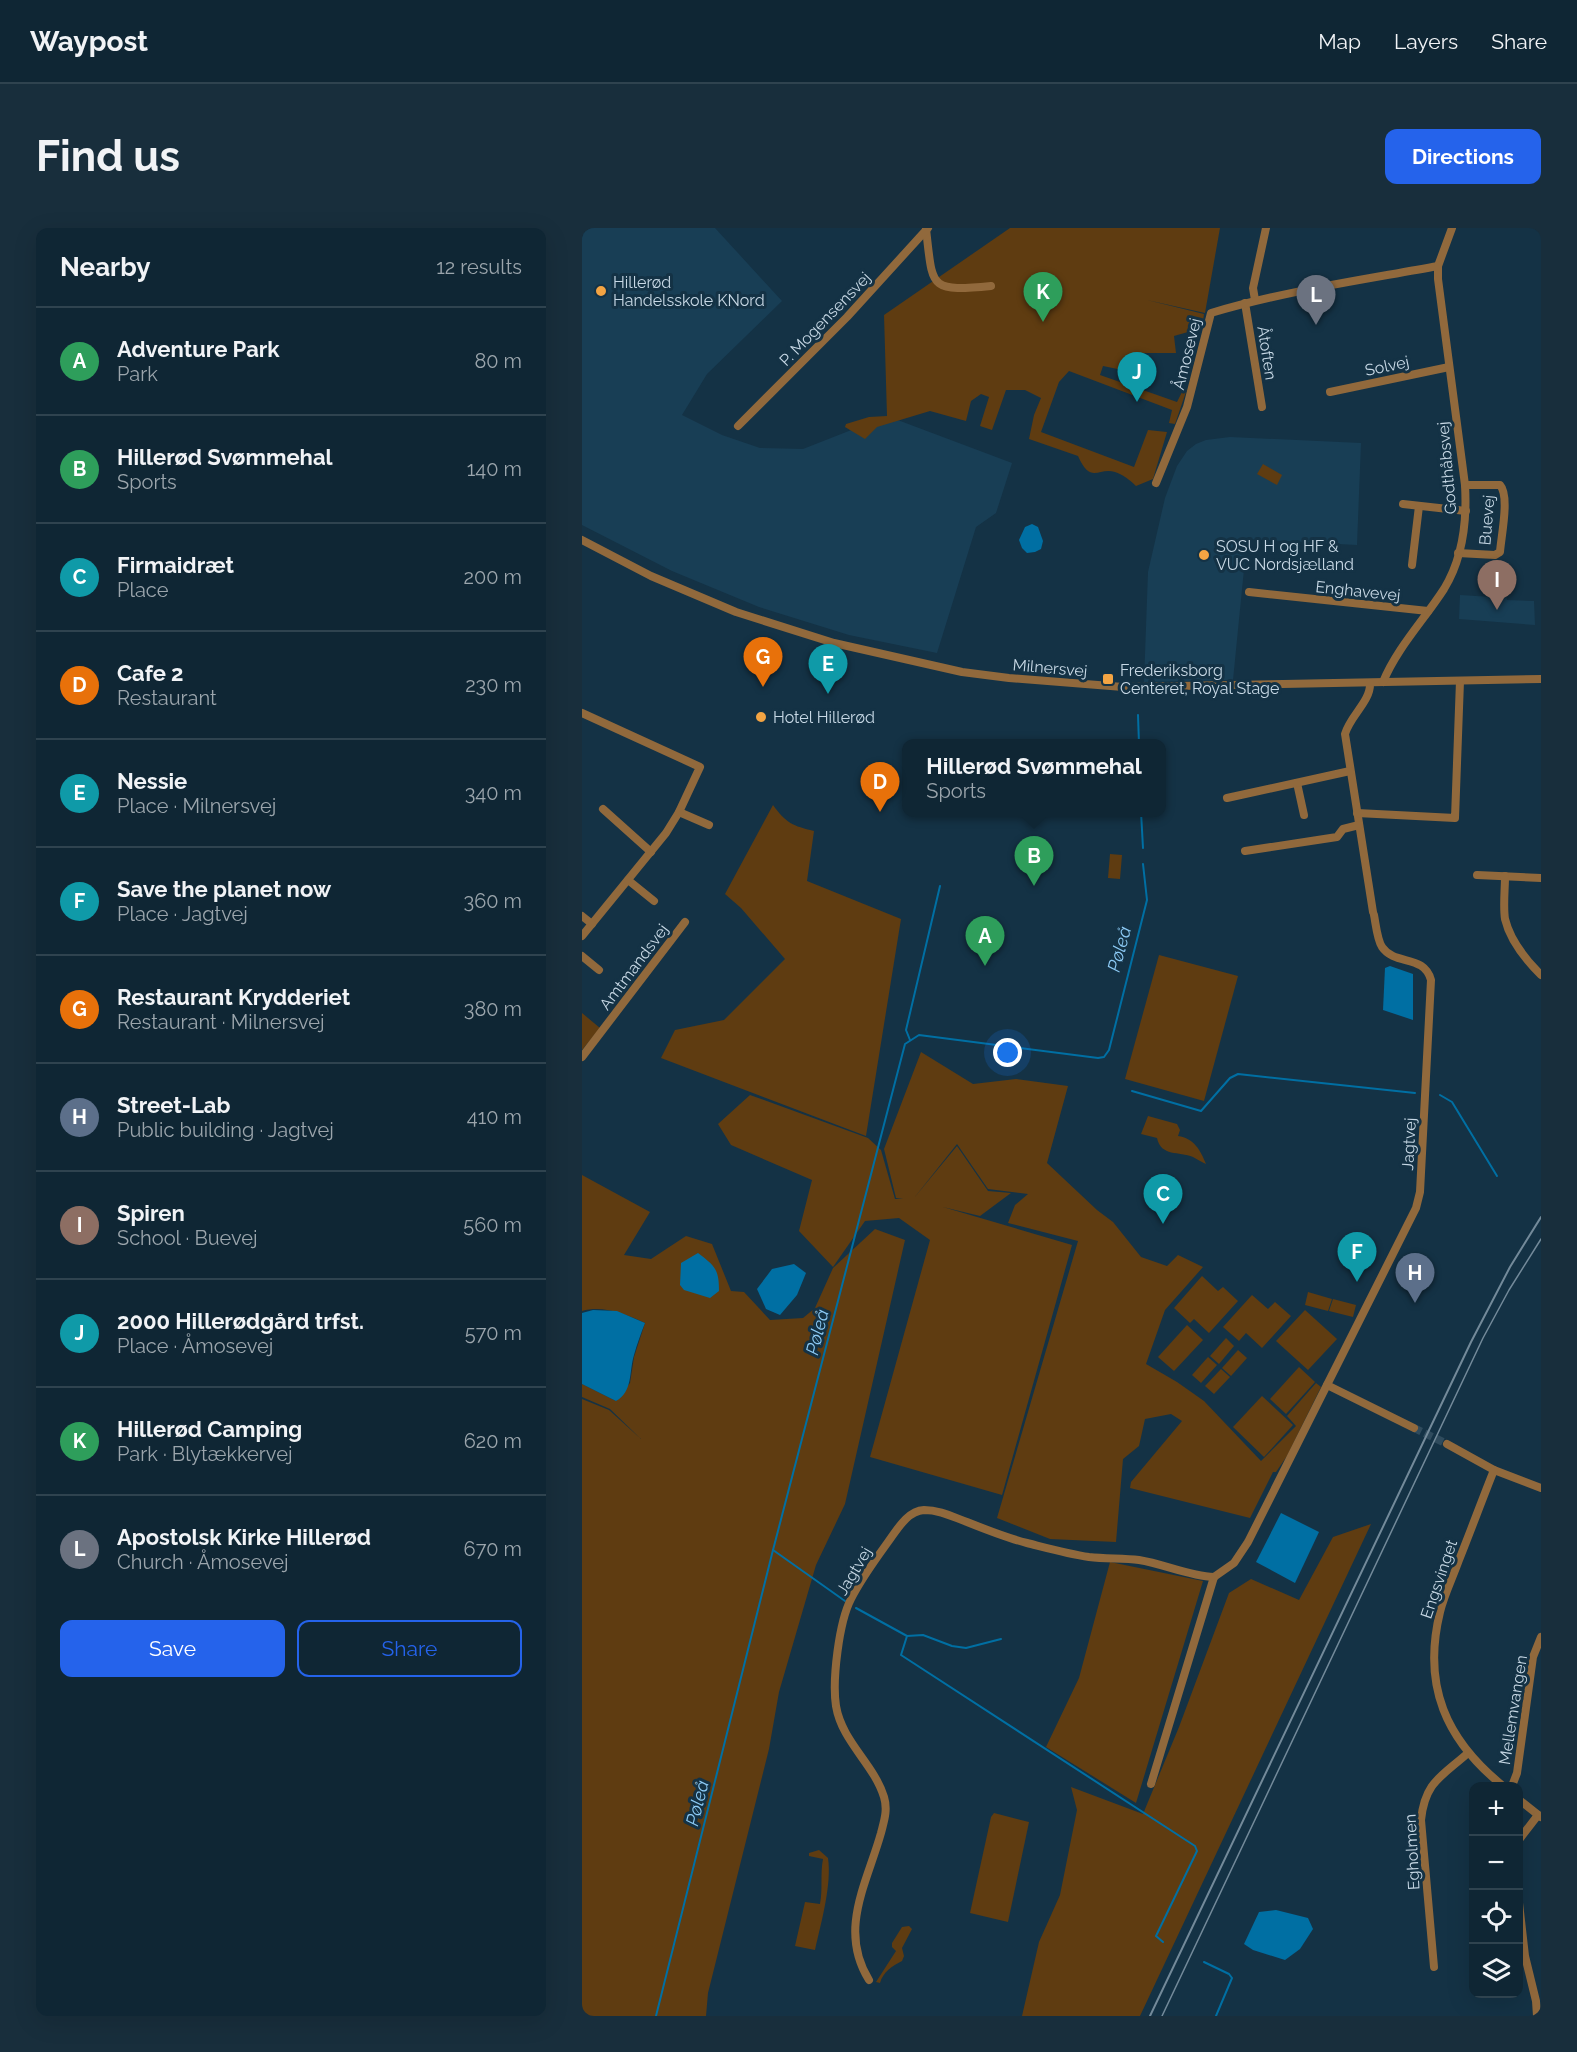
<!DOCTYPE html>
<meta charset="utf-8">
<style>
:root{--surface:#0f2634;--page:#182e3c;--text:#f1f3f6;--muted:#9ba5ac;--line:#2f434f;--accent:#2563eb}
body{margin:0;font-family:Raleway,sans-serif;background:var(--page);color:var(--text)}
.controls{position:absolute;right:18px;bottom:18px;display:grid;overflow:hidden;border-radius:12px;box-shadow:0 6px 24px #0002}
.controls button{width:54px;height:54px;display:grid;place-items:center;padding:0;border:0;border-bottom:2px solid var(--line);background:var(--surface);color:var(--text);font:30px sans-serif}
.you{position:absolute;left:426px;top:825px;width:21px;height:21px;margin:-15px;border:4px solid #fff;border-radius:50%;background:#1a73e8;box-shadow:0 0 0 9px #1a73e833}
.badge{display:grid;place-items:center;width:39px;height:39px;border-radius:50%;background:var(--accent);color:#fff;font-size:20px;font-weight:700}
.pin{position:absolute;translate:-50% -50px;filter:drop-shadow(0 2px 3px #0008)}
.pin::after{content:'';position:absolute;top:32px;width:21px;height:18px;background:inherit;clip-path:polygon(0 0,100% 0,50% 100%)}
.popup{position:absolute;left:320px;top:511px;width:264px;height:78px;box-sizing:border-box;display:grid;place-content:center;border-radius:12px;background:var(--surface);filter:drop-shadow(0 2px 4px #0005);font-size:20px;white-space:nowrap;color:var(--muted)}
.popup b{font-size:22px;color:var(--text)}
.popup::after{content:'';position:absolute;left:50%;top:100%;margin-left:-12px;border:12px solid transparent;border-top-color:var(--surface)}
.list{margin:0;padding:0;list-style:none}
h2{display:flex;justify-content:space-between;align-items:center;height:78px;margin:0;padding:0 24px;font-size:26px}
h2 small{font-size:20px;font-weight:400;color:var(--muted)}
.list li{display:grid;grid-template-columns:39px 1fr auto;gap:18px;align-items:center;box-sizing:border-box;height:108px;padding:0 24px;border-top:2px solid var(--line)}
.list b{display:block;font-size:22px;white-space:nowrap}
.list p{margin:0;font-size:20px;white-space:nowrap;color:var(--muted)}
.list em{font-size:20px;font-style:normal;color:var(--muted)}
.actions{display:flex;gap:12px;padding:18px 24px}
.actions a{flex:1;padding:14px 0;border:2px solid var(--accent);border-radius:12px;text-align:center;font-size:21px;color:var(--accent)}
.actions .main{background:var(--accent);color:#fff}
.icon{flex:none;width:33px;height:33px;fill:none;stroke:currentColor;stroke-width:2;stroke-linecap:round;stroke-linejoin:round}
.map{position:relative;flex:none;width:959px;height:1788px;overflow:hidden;border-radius:12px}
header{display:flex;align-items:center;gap:36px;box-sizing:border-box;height:84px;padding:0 30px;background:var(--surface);border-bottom:2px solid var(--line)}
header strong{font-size:28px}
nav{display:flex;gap:33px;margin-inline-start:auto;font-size:21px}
.intro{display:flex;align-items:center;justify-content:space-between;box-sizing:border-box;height:144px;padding:0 36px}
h1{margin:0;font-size:42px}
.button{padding:15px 27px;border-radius:12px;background:var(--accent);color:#fff;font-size:21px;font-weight:700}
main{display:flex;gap:36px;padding:0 36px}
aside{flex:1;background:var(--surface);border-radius:12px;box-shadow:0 6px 24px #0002}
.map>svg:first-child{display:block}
.built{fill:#183e55}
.green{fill:#5f3c11}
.water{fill:#006fa3}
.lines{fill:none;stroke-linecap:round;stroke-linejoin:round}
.stream{stroke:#006fa3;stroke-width:2}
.minor-tunnel{stroke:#2f4b5d;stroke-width:8;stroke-dasharray:8 4;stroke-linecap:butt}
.minor{stroke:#91693c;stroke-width:8}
.tram{stroke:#738a9a;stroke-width:1.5}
.rail{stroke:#738a9a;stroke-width:2}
.poi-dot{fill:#f3a443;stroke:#143245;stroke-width:2}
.labels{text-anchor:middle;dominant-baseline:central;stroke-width:6;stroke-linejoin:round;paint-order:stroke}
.poi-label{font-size:16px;fill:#c7d8e5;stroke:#143245;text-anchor:start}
.street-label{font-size:16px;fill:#c7d8e5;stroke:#143245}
.water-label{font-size:18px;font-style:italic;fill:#8dcbf6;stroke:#143245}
</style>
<header>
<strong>Waypost</strong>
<nav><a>Map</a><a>Layers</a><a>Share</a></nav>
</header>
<div class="intro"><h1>Find us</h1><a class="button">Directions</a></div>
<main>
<aside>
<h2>Nearby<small>12 results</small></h2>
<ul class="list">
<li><span class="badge" style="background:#2e9e5b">A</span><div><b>Adventure Park</b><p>Park</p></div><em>80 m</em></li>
<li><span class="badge" style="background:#2e9e5b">B</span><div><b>Hillerød Svømmehal</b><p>Sports</p></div><em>140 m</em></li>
<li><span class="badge" style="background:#0f9aa8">C</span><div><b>Firmaidræt</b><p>Place</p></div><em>200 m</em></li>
<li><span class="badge" style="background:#e8710a">D</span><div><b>Cafe 2</b><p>Restaurant</p></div><em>230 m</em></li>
<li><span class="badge" style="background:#0f9aa8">E</span><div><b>Nessie</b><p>Place · Milnersvej</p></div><em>340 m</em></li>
<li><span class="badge" style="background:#0f9aa8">F</span><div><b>Save the planet now</b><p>Place · Jagtvej</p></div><em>360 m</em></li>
<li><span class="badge" style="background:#e8710a">G</span><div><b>Restaurant Krydderiet</b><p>Restaurant · Milnersvej</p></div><em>380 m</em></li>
<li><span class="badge" style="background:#5c6f8a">H</span><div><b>Street-Lab</b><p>Public building · Jagtvej</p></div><em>410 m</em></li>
<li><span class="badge" style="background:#8d6e63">I</span><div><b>Spiren</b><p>School · Buevej</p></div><em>560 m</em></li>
<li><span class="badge" style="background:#0f9aa8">J</span><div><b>2000 Hillerødgård trfst.</b><p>Place · Åmosevej</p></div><em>570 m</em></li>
<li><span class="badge" style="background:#2e9e5b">K</span><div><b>Hillerød Camping</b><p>Park · Blytækkervej</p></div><em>620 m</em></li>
<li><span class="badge" style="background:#6b7280">L</span><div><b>Apostolsk Kirke Hillerød</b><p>Church · Åmosevej</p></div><em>670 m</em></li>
</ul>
<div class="actions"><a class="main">Save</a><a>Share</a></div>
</aside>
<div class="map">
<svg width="959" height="1788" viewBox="0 0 959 1788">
<rect width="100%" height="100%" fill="#143245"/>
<g class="built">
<path d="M0 0H133L200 73 125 146 100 187 140 207 178 220 221 221 305 188 430 235 414 285 394 299 355 425 267 407 177 379 90 343 0 297Z"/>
<path d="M648 209 779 215 775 317 665 311 651 452 562 454 566 344 583 270 595 238 605 223 614 216 624 212Z"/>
<path d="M910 366 924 367 925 372 952 373 953 397 877 391 878 367 909 369Z"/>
</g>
<g class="green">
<path d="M428 0H638L623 85 565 72 622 86 620 100 592 108 594 125H553L545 143 521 138 518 147 595 174 601 162 605 161 593 196 587 195 590 182 487 143 477 154 459 204 552 239 566 202 585 204 571 251 554 258C548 252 540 246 533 244 516 239 509 257 496 228L447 211 452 187 459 170 443 162H424L410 202 398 198 407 169 399 166 389 173 384 193 348 183 295 199 283 211 263 199 264 196 287 189 305 188 302 87Z"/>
<path d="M681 236 700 247 695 257 675 246Z"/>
<path d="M191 577C204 595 211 598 232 603L225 653 319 691 284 908 79 830 93 802 142 792 203 731 159 680 143 666Z"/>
<path d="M528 626 540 627 538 651 526 650Z"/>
<path d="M577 727 656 748 622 873 543 851Z"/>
<path d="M0 785 18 800 0 822Z"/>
<path d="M339 824 391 856 434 851 486 858 465 935 515 982 531 994 559 1029 585 1038 596 1027 621 1039 583 1082 564 1136 595 1154 622 1173 679 1233 714 1198 705 1188 734 1155 739 1159 705 1228 694 1244H691L668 1290 548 1260 549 1254 600 1193 589 1186 563 1191 557 1218 541 1231 534 1314 468 1311 415 1290 496 1013 426 995 433 977 446 966 406 961 375 916 332 970 375 918 406 963 429 965 398 988 361 979 490 1017 420 1267 288 1229 348 1012 317 990 283 993 251 1039 217 1003 230 952 149 917 136 896 168 867 286 910 299 922 313 971H321L314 970 302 921Z"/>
<path d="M566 888 595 896 598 902 596 908C612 910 619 923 624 936 619 934 615 931 611 929 597 923 579 929 575 910L559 906Z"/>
<path d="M0 947 68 984 42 1027 69 1031 104 1008 130 1016 149 1063 162 1064 188 1092 221 1090 233 1080 251 1040 293 1001 323 1012 263 1276 234 1337 197 1464 187 1521 126 1765 124 1788H0V1171L27 1182 59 1211 28 1181 0 1169V1156L34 1173 48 1155 52 1129 63 1095C43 1086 21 1077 0 1083Z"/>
<path d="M620 1048 636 1063 641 1059 656 1073 627 1105 612 1091 608 1095 592 1080Z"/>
<path d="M726 1064 750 1071 746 1083 723 1077Z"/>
<path d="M670 1067 686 1081 693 1074 709 1088 680 1120 664 1105 657 1113 641 1099Z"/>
<path d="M751 1071 774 1077 771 1089 747 1083Z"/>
<path d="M723 1082 755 1111 726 1142 694 1113Z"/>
<path d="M605 1097 621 1112 592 1143 576 1129Z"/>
<path d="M644 1110 652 1118 637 1136 628 1128Z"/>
<path d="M656 1122 665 1130 649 1148 640 1140Z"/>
<path d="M626 1129 635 1137 619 1155 610 1147Z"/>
<path d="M717 1139 733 1154 704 1186 688 1171Z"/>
<path d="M639 1141 648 1149 632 1166 623 1158Z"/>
<path d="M680 1168 711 1197 682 1229 651 1199Z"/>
<path d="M789 1296 558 1788H440L457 1714 478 1667 495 1582 489 1559 561 1586 597 1499 647 1365 669 1351 717 1372 751 1309Z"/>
<path d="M528 1334 621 1353 554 1575 464 1519 497 1450Z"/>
<path d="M412 1585 447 1594 426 1694 388 1685 409 1589Z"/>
<path d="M237 1622 246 1630C250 1657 239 1695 233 1722L213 1718 223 1674 238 1676C241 1660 238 1647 241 1631L227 1628V1625Z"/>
<path d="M327 1698 330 1701 320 1720 322 1728 320 1733C310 1738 301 1744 298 1755L294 1754 314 1723 310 1719V1715L320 1699Z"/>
</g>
<g class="water">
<path d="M450 296 456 299 461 313 459 321 453 324 445 325 440 320 437 312 443 299Z"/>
<path d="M808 738 831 746V792L801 782 803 740Z"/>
<path d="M116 1025C133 1038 137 1041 137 1063L128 1070 102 1062 98 1057 99 1035Z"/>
<path d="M212 1036 224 1045 215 1067 198 1087 184 1081 175 1061 190 1041Z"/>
<path d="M11 1082 35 1083 63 1095C59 1105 55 1116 52 1127 47 1143 51 1164 34 1173L0 1156V1085Z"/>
<path d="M699 1285 737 1304 713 1355 674 1334Z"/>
<path d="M694 1682 726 1690 731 1701 718 1721 703 1732 671 1722 662 1716 677 1684Z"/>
</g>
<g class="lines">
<g class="stream">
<path d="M556 487 557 516"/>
<path d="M559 584 561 620"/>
<path d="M328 812 324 802 358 658"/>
<path d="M550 863 619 883 648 850 656 846 833 865"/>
<path d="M858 867 870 874 915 948"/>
<path d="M191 1322 263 1373"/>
<path d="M274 1380 325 1408 319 1427 613 1618 615 1623 574 1708 581 1714"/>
<path d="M325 1408 341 1407 370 1418 384 1420 419 1411"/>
<path d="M622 1734 647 1746 650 1750 634 1788"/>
<path d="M74 1788 191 1322 323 816 337 807 516 830 522 829 527 822 565 672 561 636"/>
</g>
<path class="minor-tunnel" d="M832 1200 865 1216"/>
<g class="minor">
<path d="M344 1C351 60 346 64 409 58"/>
<path d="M673 72 671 60 684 0"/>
<path d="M663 75 680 179"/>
<path d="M748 164 867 139"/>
<path d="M156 198 265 89 346 0"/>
<path d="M574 255 605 179 629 85C703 63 780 52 856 38"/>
<path d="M821 276 884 283"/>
<path d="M0 312 69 348 154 384 252 415 380 444 427 450 541 459 959 451"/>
<path d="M876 325 913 327 918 324C919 309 928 268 918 257H883"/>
<path d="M830 337 837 278"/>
<path d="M667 364 846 383"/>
<path d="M801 454C815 420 842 392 862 361 881 330 885 291 883 257L856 51V38L870 0"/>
<path d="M788 455C789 473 768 488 763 506L791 684"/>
<path d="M0 485 118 539 97 584 84 605 0 708"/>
<path d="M715 555 722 587"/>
<path d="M645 570 768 543"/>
<path d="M21 581 69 624"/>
<path d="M97 584 127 597"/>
<path d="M775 585 873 590 878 453"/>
<path d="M663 623 755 609 761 601 777 597"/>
<path d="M895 647 959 650"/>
<path d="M923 648C923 662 921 678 923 691 928 712 944 732 959 747"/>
<path d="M46 652 72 673"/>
<path d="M0 688 10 696"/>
<path d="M0 728 17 742"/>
<path d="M0 829 103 694"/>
<path d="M745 1157 832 1200"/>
<path d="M865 1216 912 1242 959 1260"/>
<path d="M912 1242C900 1272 889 1302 877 1332 871 1349 862 1367 858 1384 840 1458 864 1512 921 1558"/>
<path d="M569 1556 632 1349 652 1335 666 1314 834 980 838 964 849 752C842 726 813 738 800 719 795 711 794 697 792 687"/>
<path d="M930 1558 935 1545 951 1429 959 1409"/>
<path d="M936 1571 959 1589"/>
<path d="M936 1613 956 1587"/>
<path d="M936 1666 943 1728 954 1773 955 1788"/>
<path d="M852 1739 839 1592C843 1554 859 1549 886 1525"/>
<path d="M287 1752C256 1702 285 1655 299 1605 302 1593 306 1582 302 1569 292 1536 260 1514 254 1478 250 1452 257 1394 269 1371 279 1351 293 1332 306 1314 315 1302 325 1283 342 1282 358 1282 371 1289 385 1294 405 1302 425 1310 445 1315 465 1320 487 1326 507 1329 524 1331 541 1330 557 1332 582 1336 607 1348 632 1349"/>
</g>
<path class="tram" d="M580 1788 901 1110 927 1062 959 1011"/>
<path class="rail" d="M568 1788 889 1114 928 1039 959 989"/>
</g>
<g class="poi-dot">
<circle cx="19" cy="63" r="6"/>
<circle cx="622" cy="327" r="6"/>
<rect x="520" y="445" width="12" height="12" rx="3"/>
<circle cx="179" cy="489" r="6"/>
</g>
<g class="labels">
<g class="poi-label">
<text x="31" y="54">Hillerød<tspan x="31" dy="18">Handelsskole KNord</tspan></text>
<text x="634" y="318">SOSU H og HF &amp;<tspan x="634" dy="18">VUC Nordsjælland</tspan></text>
<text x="538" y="442">Frederiksborg<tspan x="538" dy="18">Centeret, Royal Stage</tspan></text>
<text x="191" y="489">Hotel Hillerød</text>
</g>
<g class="street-label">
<text transform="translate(243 91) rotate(-46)">P. Mogensensvej</text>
<text transform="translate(685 125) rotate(81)">Åtoften</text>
<text transform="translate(605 126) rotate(-76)">Åmosevej</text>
<text transform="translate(805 138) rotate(-12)">Solvej</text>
<text transform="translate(865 240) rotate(-95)">Godthåbsvej</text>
<text transform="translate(905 292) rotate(-85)">Buevej</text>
<text transform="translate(776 363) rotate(6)">Enghavevej</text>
<text transform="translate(468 440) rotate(5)">Milnersvej</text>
<text transform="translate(52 739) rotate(-53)">Amtmandsvej</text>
<text transform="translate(827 916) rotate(-87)">Jagtvej</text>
<text transform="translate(272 1343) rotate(-59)">Jagtvej</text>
<text transform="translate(857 1351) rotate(-71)">Engsvinget</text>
<text transform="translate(931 1482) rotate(-81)">Mellemvangen</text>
<text transform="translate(830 1624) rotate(-93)">Egholmen</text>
</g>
<g class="water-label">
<text transform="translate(537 721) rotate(-75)">Pøleå</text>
<text transform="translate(235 1104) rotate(-76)">Pøleå</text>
<text transform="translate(115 1575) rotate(-76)">Pøleå</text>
</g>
</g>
</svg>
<div class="controls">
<button>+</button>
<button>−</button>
<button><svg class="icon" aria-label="locate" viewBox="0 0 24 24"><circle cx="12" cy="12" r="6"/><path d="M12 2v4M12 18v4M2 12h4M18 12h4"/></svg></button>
<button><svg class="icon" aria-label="layers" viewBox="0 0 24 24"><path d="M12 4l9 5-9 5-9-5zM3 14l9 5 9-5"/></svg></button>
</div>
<div class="you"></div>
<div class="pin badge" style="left:403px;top:738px;background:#2e9e5b">A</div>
<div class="pin badge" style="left:452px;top:658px;background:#2e9e5b">B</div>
<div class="popup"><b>Hillerød Svømmehal</b>Sports</div>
<div class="pin badge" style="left:581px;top:996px;background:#0f9aa8">C</div>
<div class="pin badge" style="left:298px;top:584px;background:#e8710a">D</div>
<div class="pin badge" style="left:246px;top:466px;background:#0f9aa8">E</div>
<div class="pin badge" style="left:775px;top:1054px;background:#0f9aa8">F</div>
<div class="pin badge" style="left:181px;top:459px;background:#e8710a">G</div>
<div class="pin badge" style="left:833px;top:1075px;background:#5c6f8a">H</div>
<div class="pin badge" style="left:915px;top:382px;background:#8d6e63">I</div>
<div class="pin badge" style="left:555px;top:174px;background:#0f9aa8">J</div>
<div class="pin badge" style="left:461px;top:94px;background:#2e9e5b">K</div>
<div class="pin badge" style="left:734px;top:97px;background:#6b7280">L</div>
</div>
</main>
